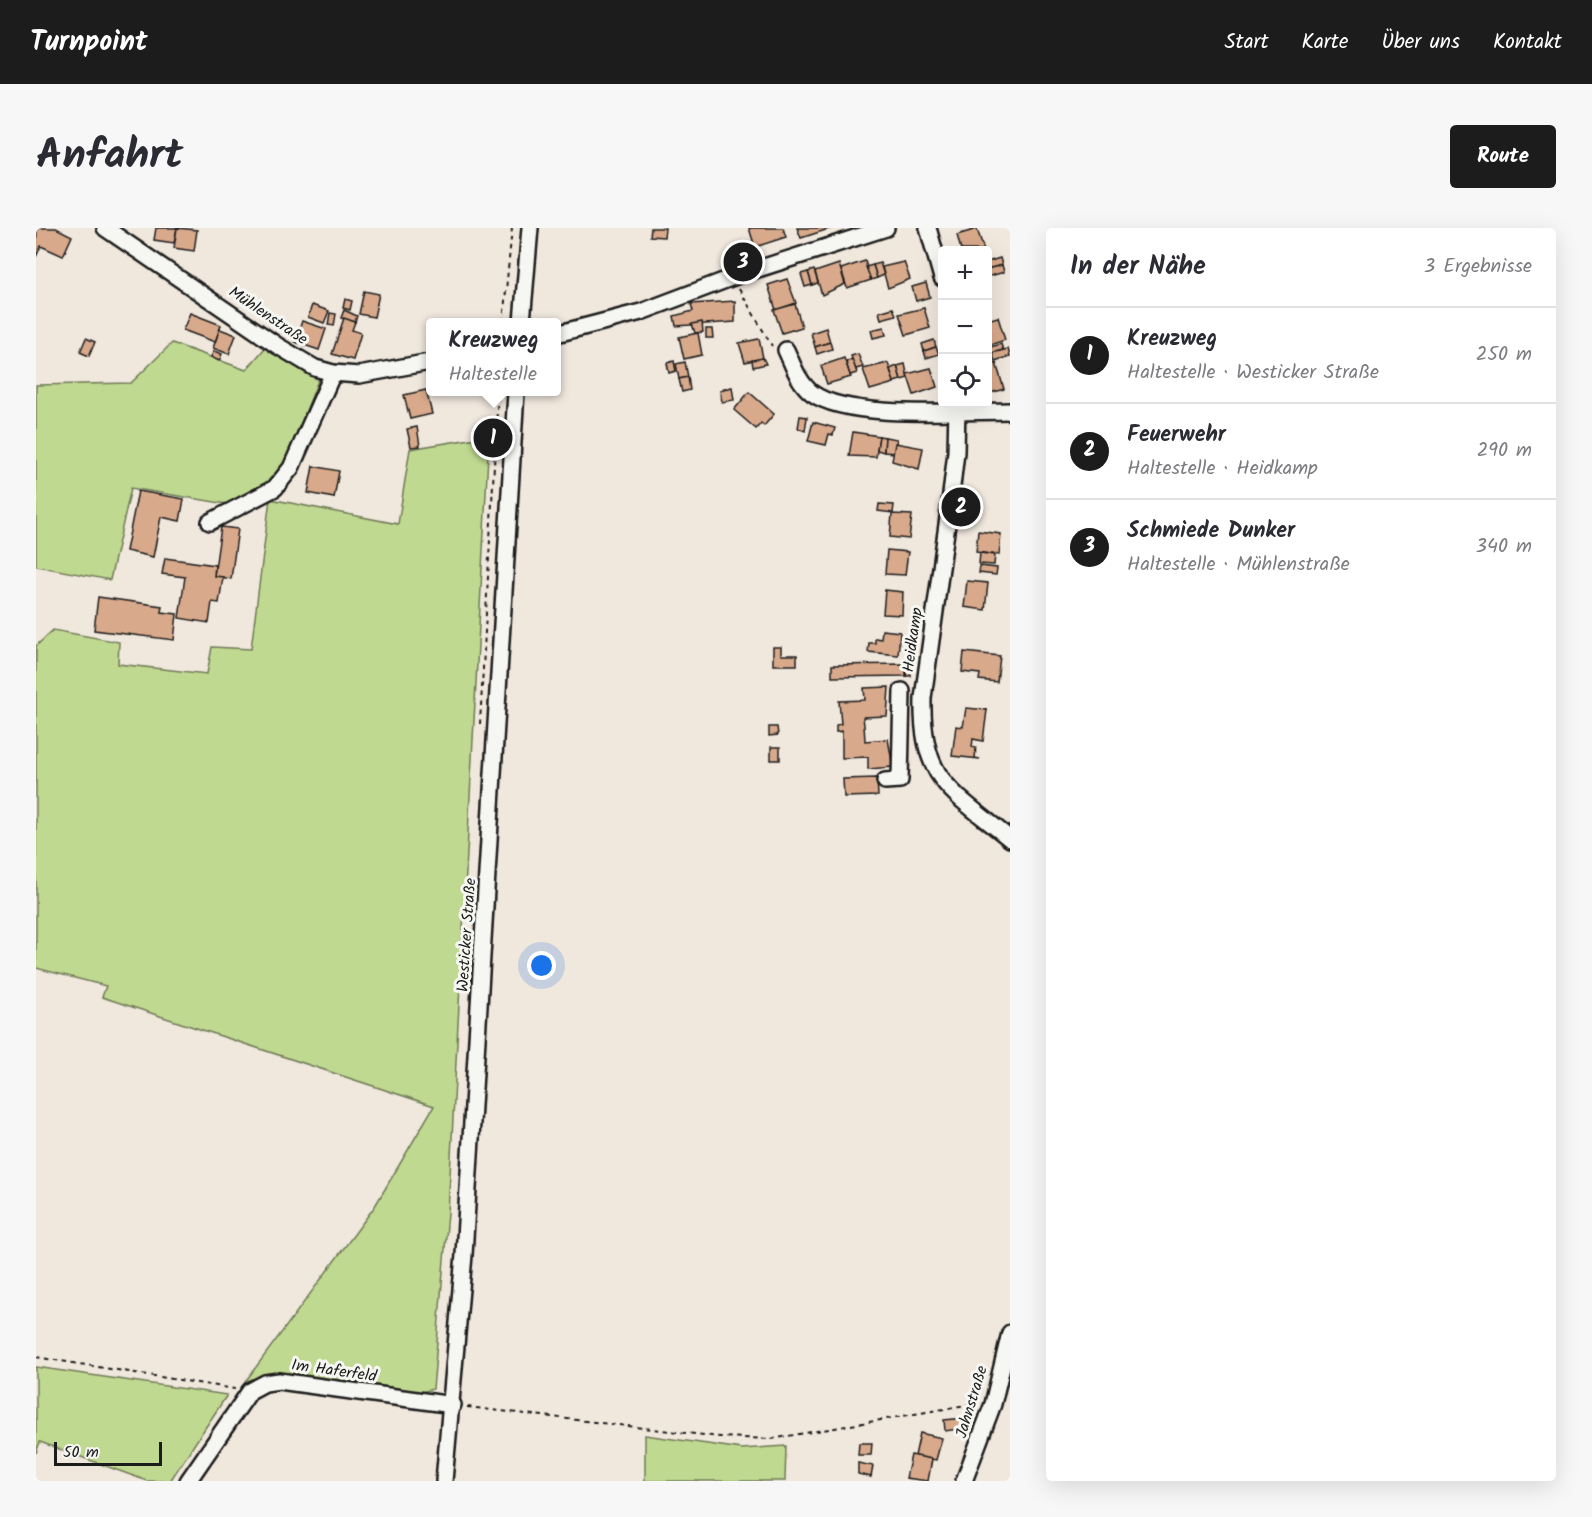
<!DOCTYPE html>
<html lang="de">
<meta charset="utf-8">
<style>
:root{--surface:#fff;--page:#f7f7f7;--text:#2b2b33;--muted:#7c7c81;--line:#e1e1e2;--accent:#1c1c1c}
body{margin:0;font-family:Kalam,sans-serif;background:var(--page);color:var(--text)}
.controls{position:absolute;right:18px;top:18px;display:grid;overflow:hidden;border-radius:6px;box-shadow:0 6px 24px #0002}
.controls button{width:54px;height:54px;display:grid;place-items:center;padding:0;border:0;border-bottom:2px solid var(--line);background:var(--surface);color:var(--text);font:30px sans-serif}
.scale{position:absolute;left:18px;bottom:15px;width:108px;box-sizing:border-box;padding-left:6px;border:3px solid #1c1c1c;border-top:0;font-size:16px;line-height:21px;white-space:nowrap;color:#1c1c1c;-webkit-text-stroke:4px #f6f6f2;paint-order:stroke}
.you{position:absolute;left:506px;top:738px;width:21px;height:21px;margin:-15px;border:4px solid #fff;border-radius:50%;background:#1a73e8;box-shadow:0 0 0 9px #1a73e833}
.badge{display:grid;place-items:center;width:39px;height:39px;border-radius:50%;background:var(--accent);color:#fff;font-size:20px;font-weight:700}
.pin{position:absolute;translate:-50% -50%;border:3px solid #fff;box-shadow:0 2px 6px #0006}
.popup{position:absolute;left:390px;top:90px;width:135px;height:78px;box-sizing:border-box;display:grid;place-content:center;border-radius:6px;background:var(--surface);filter:drop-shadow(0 2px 4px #0005);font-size:20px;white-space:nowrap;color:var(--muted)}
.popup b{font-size:22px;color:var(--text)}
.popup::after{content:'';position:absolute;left:50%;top:100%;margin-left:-12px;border:12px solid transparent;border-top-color:var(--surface)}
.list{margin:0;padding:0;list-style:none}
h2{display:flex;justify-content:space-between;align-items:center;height:78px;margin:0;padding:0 24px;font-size:26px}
h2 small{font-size:20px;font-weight:400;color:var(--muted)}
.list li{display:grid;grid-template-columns:39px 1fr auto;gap:18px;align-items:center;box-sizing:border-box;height:96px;padding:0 24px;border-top:2px solid var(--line)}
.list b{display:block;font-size:22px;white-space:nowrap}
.list p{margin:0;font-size:20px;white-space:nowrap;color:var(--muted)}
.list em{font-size:20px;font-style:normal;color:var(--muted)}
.icon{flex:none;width:33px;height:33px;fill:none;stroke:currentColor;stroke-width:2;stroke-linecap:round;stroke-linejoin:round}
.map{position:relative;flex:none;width:974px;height:1253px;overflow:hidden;border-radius:6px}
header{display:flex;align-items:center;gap:36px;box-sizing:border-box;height:84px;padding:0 30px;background:var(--accent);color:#fff}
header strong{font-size:28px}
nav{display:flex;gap:33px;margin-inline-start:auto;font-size:21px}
.intro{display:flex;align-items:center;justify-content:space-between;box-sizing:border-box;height:144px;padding:0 36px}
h1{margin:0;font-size:42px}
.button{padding:15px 27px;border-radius:6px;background:var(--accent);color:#fff;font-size:21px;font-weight:700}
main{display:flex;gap:36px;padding:0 36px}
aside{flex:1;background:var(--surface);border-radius:6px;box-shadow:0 6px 24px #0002}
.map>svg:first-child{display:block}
.green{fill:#c0d990;stroke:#6e7a56;stroke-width:1.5}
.building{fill:#d9a98b;stroke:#1c1c1c;stroke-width:1.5}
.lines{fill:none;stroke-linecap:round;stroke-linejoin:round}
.minor-casing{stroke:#1c1c1c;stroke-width:20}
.path{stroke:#1c1c1c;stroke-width:2;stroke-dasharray:4.5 4.5;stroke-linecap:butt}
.minor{stroke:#f6f6f2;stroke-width:15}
.labels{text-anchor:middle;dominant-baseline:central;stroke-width:6;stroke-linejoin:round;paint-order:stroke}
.street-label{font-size:16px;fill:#1c1c1c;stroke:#f6f6f2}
</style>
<header>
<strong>Turnpoint</strong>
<nav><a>Start</a><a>Karte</a><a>Über uns</a><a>Kontakt</a></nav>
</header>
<div class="intro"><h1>Anfahrt</h1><a class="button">Route</a></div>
<main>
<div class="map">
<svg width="974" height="1253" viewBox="0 0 974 1253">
<rect width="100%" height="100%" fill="#f0e7dd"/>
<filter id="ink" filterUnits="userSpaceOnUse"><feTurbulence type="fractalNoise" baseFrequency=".0167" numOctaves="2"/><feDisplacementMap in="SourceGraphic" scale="12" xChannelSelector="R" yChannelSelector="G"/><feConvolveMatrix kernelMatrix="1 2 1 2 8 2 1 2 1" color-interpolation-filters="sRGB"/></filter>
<g filter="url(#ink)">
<g class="green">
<path d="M136 115 210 142 229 120 283 150 248 238 216 267 191 276 95 260 74 352 0 338V157L95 155Z"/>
<path d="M453 208 412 985 397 1161 385 1164 229 1146 209 1154 339 978 398 878 66 769 70 758 0 740V418L17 402 83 414 82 436 171 446 176 419 215 421 234 271 362 296 374 221Z"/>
<path d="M0 1139 191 1167 134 1253H111L4 1214 0 1225Z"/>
<path d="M609 1207 706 1221 750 1218 749 1253H609Z"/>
</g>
<g class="building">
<path d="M1 0H20L36 8 27 28 5 18 0 29Z"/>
<path d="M120 0H141L138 15 118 12Z"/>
<path d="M141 0 161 2 158 23 138 20Z"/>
<path d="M615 0H629L628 9 614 8Z"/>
<path d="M713 0H747L750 9 719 19Z"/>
<path d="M761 0H796L765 10Z"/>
<path d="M941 1 948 22H925L921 7Z"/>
<path d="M964 30 966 37 951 41V34Z"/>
<path d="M829 33 835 52 811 60 805 41Z"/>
<path d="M868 34 874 51 852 60 846 39Z"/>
<path d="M844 35 848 47 841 50 837 37Z"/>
<path d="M803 36 809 56 786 67 779 44Z"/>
<path d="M837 37 841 50 835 52 830 39Z"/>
<path d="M966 37 968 44 951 49V41Z"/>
<path d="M778 42 782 55 776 57 772 44Z"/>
<path d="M772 44 776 57 769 59 765 46Z"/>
<path d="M751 51 760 75 740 82 732 57Z"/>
<path d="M890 55 894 69 880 73 876 59Z"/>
<path d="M328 63 343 66 338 89 323 86Z"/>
<path d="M309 71 316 73 314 82 307 80Z"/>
<path d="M699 73V94L640 98 638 88 657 83 655 76Z"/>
<path d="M759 76 766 99 746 105 738 82Z"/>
<path d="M276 77 293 83 288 95 272 89Z"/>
<path d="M857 80 860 87 845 91 843 84Z"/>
<path d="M888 80 894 100 870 107 863 86Z"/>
<path d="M308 82 321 88 319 94 305 90Z"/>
<path d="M154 85 185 97 179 114 147 102Z"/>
<path d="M294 85 300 86 298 98 292 97Z"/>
<path d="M962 89 969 112 951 118V92Z"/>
<path d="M308 90 319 94 316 102 325 105 317 132 296 126Z"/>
<path d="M266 93 290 101 283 122 259 114Z"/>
<path d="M666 94 667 104 659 105 656 96Z"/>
<path d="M848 99 850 107 837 110 835 102Z"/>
<path d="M790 100 794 114 779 119 775 105Z"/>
<path d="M184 101 200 107 193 126 177 120Z"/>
<path d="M670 101H676L677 110H670Z"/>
<path d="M662 105 666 127 648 131 643 109Z"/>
<path d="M50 110 59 114 53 128 44 124Z"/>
<path d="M723 111 727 130 709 134 703 115Z"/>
<path d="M898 112 900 119 888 123 886 116Z"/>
<path d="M794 114 796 121 781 126 779 119Z"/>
<path d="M965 116 967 122 956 125 954 119Z"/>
<path d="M900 119 903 126 890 130 888 123Z"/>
<path d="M972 121 974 128 959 133 956 125Z"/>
<path d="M178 123 186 126 183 133 175 129Z"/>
<path d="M822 126 827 139 820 141 821 145 815 128Z"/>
<path d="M727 130 730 136 717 139 716 132Z"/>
<path d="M808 130 815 149 791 156 785 138Z"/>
<path d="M816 131 821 145 814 147 810 134Z"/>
<path d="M638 133 640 143 633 145 631 135Z"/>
<path d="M649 134 652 149 643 151 640 136Z"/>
<path d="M852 135 858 155 834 162 827 141Z"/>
<path d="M960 135 968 161 951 166V137Z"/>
<path d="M869 136 872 150 865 152 861 138Z"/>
<path d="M861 138 865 152 858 154 854 141Z"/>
<path d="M895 140 901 159 878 167 871 146Z"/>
<path d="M652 149 654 162 646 164 643 151Z"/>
<path d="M696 159 698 172 686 174 684 162Z"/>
<path d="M390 162 396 186 374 191 368 167Z"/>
<path d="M713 164 738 186 728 198 725 195 720 201 698 182Z"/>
<path d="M764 188 771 189 769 203 762 200Z"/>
<path d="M777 194 799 200 797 207 793 206 790 217 772 213Z"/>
<path d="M381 199 384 218 375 219 371 201Z"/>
<path d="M817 204 843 208 840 229 813 228Z"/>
<path d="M843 208 849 209 848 224 841 222Z"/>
<path d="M849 209 861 211 858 225 848 224Z"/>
<path d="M859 215 887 220 883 241 856 233Z"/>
<path d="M277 238 303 243 298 270 272 265Z"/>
<path d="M102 263 148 271 144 293 125 289 117 329 90 323Z"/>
<path d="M843 276 858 277 857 285 842 283Z"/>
<path d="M856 286 876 287 873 311 854 309Z"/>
<path d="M185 299 202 301 195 351 178 348Z"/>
<path d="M942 303 965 306 963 327 940 324Z"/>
<path d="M851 322 872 324 869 347 849 346Z"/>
<path d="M944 325 959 327 958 337 943 336Z"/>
<path d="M129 330 179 337 178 348 187 349 183 375 176 374 173 395 143 390 149 349 126 346Z"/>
<path d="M944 338 961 340 960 347 943 345Z"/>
<path d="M931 353 952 355 949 382 928 379Z"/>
<path d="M849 362 867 364 866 387 847 386Z"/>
<path d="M62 369 126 378 125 384 141 386 138 412 58 402Z"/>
<path d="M846 402 864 404 862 427 832 424 833 415H839V410L845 411Z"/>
<path d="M737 419H745V427H761V437H737Z"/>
<path d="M928 424 964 428 961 454 943 452 944 446 926 444Z"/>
<rect x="870" y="436" width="5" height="12"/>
<path d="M870 436V448L796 449V437Z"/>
<path d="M853 459 851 488 827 489 828 497 829 513 852 511 857 539 832 541V529L806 530V503L800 504V497L805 496 803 473 829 472 828 460Z"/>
<path d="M930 480 951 482 947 513 937 511 936 519 940 520 939 530 944 531 916 528 920 498 927 499Z"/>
<path d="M733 499H741L742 507 733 508Z"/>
<rect x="735" y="519" width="9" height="13"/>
<path d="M841 550 842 568 808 569 807 551Z"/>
<path d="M929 1190 931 1193 929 1200 909 1203 908 1192Z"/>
<path d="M884 1205 906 1210 900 1232 879 1228Z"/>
<path d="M823 1215H836L835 1227H822Z"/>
<path d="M875 1227 896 1231 892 1253 870 1250Z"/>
<path d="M822 1235 837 1238 835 1249 822 1246Z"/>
</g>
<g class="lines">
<defs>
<g id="minor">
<path d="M69 0 242 118 279 140 297 145 323 147 394 134"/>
<path d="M892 0 906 50"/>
<path d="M486 94 494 0"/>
<path d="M520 106 605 84 703 47 850 0"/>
<path d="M750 122C757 137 762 154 776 165 812 192 926 183 974 183"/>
<path d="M921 176 920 224 914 275 887 470C885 553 915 562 974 611"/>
<path d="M174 294 239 260 255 240 297 145"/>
<path d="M849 553 864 552 866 463"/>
<path d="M152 1253 214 1163 229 1155 243 1153 417 1177"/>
<path d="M408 1253 428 1027 480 164"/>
<path d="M928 1253 957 1176 974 1105"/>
</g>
</defs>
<use href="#minor" class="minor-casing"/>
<g class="path">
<path d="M703 61 736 118"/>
<path d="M467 94 476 0"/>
<path d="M444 496 462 164"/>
<path d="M0 1129 199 1161"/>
<path d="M431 1179 684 1209 735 1211 942 1175"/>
</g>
<use href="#minor" class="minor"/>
</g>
</g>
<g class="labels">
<g class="street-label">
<text transform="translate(232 88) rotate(34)">Mühlenstraße</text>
<text transform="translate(877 412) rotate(-82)">Heidkamp</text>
<text transform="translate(431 707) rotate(-86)">Westicker Straße</text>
<text transform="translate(298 1143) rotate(8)">Im Haferfeld</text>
<text transform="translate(936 1174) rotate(-73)">Jahnstraße</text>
</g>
</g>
</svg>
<div class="controls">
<button>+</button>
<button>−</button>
<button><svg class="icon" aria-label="locate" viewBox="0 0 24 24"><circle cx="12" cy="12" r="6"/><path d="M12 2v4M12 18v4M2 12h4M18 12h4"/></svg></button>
</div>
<div class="scale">50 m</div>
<div class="you"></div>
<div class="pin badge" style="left:457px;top:210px">1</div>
<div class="popup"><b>Kreuzweg</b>Haltestelle</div>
<div class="pin badge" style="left:925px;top:279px">2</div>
<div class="pin badge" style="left:707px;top:34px">3</div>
</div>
<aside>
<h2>In der Nähe<small>3 Ergebnisse</small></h2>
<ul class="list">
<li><span class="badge">1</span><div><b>Kreuzweg</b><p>Haltestelle · Westicker Straße</p></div><em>250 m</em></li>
<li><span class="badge">2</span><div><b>Feuerwehr</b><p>Haltestelle · Heidkamp</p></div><em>290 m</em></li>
<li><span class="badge">3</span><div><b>Schmiede Dunker</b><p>Haltestelle · Mühlenstraße</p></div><em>340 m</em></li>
</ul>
</aside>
</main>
